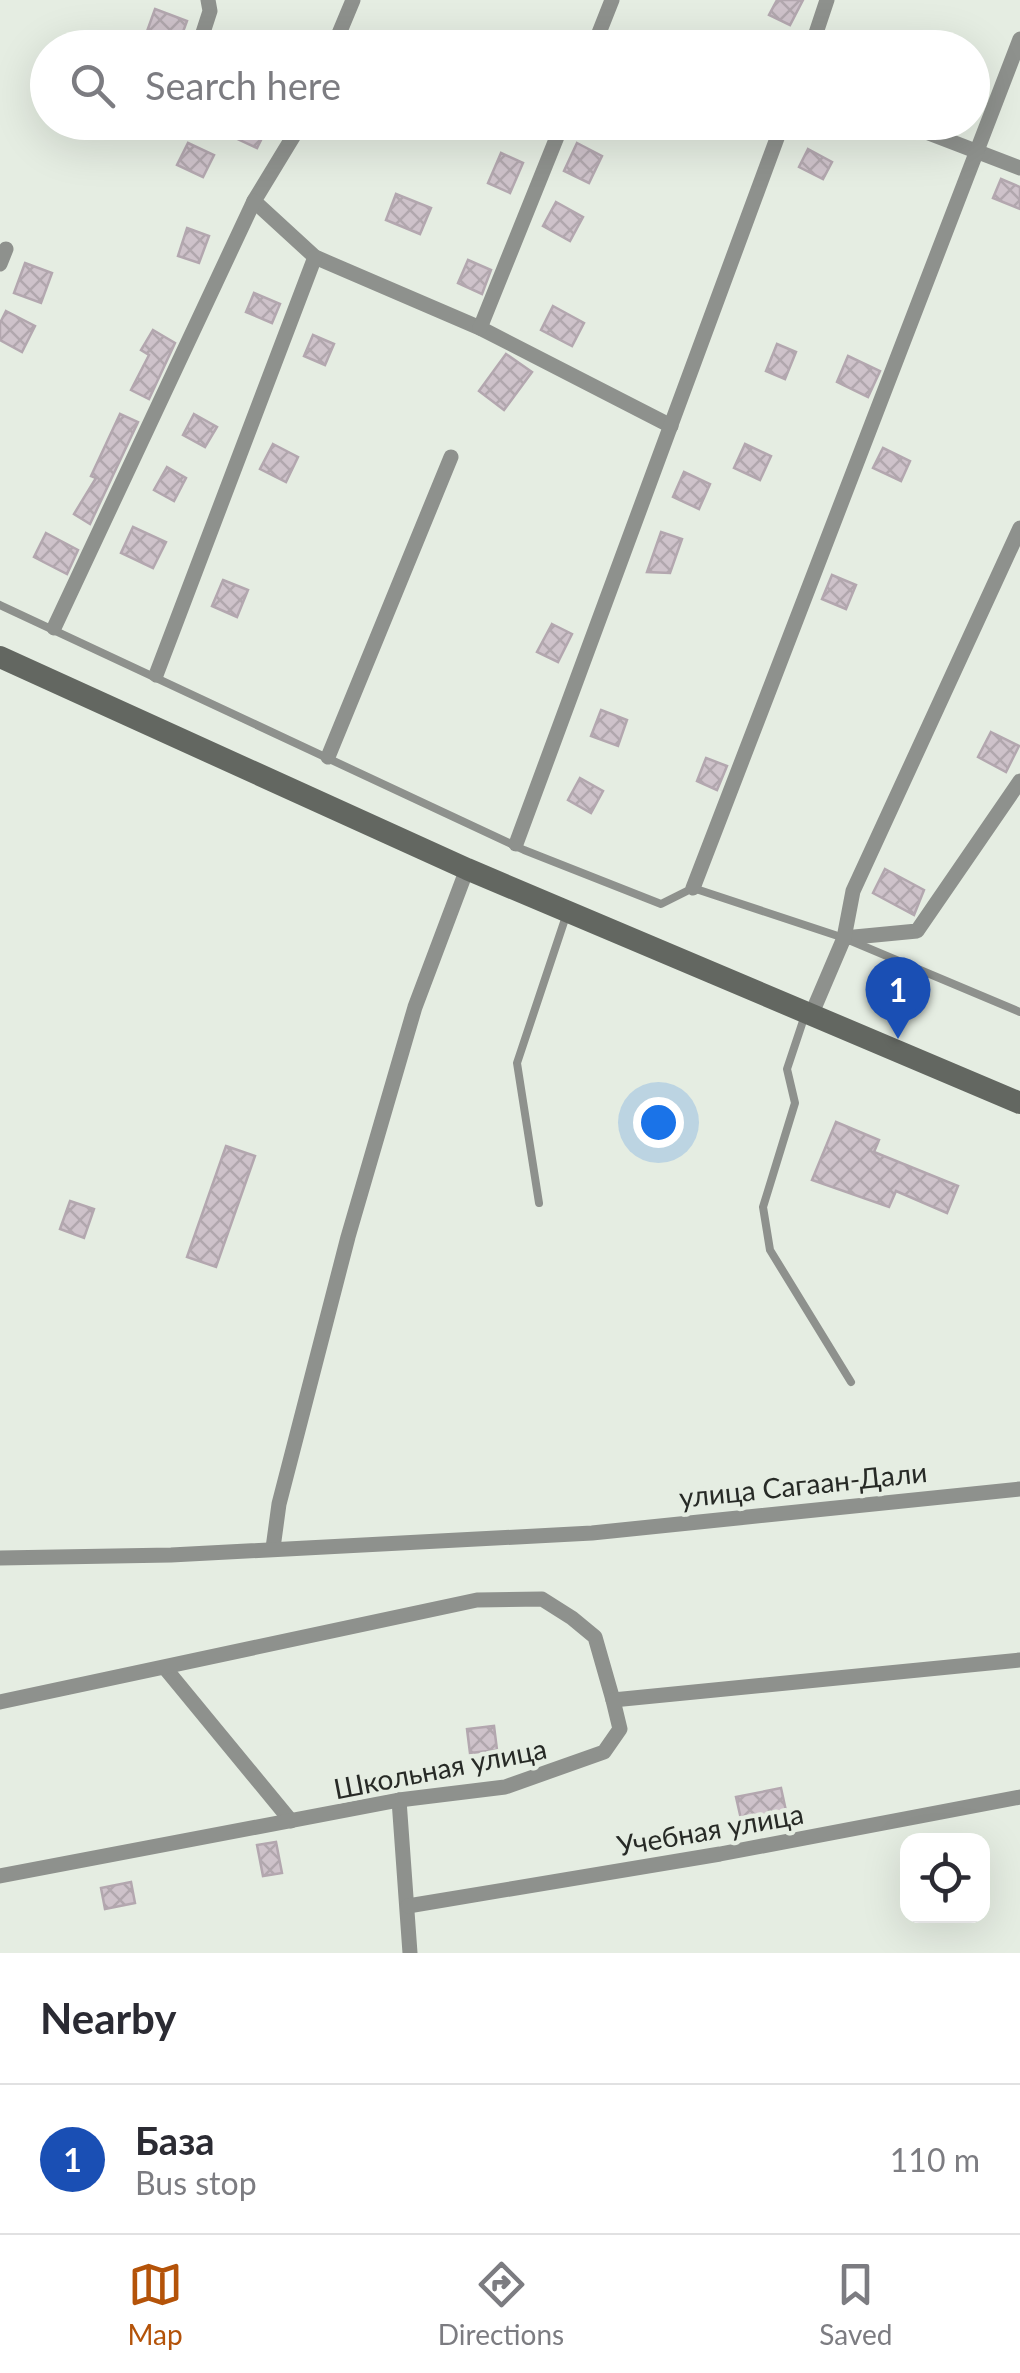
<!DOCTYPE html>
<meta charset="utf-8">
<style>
:root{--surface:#fff;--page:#f2f2f3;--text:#2b2b33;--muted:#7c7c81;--line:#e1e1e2;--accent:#b45309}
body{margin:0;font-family:Lato,sans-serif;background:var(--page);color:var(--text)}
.controls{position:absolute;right:30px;bottom:30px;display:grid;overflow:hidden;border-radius:20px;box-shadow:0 10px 40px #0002}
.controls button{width:90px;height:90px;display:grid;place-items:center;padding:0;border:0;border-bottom:2px solid var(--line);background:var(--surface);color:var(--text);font:50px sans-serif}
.you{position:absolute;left:658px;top:1122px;width:35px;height:35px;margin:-25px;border:8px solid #fff;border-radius:50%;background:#1a73e8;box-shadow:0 0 0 15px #1a73e833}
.badge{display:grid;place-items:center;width:65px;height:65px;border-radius:50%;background:var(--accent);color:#fff;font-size:32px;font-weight:700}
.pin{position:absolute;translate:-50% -82px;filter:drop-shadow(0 2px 5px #0008)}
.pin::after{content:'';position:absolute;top:52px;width:35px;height:30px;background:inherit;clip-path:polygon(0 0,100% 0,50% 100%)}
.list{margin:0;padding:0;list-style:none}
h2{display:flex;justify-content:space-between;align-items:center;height:130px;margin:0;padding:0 40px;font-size:42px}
h2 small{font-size:32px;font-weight:400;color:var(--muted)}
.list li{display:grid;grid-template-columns:65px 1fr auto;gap:30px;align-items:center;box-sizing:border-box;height:150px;padding:0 40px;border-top:2px solid var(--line)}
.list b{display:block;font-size:38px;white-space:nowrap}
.list p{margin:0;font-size:32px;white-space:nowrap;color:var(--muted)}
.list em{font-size:32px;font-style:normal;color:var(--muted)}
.icon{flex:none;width:55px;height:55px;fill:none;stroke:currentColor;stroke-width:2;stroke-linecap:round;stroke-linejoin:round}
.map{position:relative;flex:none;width:1020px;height:1953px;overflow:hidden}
.search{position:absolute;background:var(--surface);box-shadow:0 10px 40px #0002;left:30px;right:30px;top:30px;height:110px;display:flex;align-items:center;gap:25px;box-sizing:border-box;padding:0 35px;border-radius:55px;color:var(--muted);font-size:38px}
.sheet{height:280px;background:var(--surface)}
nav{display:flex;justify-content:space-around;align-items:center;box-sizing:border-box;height:140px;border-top:2px solid var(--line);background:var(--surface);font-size:28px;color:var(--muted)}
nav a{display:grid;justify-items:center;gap:5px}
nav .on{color:var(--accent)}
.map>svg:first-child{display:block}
.building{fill:url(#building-cross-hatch);stroke:#b3a7af;stroke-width:2.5}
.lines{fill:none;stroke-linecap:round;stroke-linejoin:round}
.lane{stroke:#8e918d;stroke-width:8}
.street{stroke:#8e918d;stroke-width:15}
.secondary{stroke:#636761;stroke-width:22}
.labels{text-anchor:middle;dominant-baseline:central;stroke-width:9;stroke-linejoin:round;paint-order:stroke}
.street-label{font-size:28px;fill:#272a26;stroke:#e5ede2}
</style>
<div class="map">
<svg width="1020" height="1953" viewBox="0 0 1020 1953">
<defs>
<pattern id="building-cross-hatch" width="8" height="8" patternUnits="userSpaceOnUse" patternTransform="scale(2.5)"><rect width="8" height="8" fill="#cec2ca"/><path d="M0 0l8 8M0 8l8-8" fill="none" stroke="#b1a7ad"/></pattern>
</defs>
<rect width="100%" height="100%" fill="#e5ede2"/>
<g class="building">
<path d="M777 0H803L790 25 769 15Z"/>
<path d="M155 9 187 21 177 48H141Z"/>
<path d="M240 122H270L257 148 233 137Z"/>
<path d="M188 143 214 155 203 177 177 165Z"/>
<path d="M577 143 602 156 589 183 564 171Z"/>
<path d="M808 149 832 162 823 179 799 167Z"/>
<path d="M501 153 523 163 510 193 488 183Z"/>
<path d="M1001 179 1020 187V209L993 198Z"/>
<path d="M396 194 431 208 420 234 386 220Z"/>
<path d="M556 202 583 217 570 241 543 226Z"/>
<path d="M187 228 209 236 199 263 178 256Z"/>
<path d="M468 260 491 270 482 294 458 283Z"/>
<path d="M25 263 52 273 41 303 14 293Z"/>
<path d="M254 293 280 304 272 323 246 312Z"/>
<path d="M553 306 584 323 572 346 541 330Z"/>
<path d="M6 311 35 326 22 352 0 340V323Z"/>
<path d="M153 330 175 343 149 399 131 390 149 355 141 350Z"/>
<path d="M313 335 334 344 325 365 304 356Z"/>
<path d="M777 344 796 352 785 379 766 371Z"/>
<path d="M506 354 532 372 504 410 479 391Z"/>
<path d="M848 356 880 371 868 397 837 382Z"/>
<path d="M120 414 138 422 90 524 74 514 96 478 91 476Z"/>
<path d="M194 414 217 427 205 447 183 435Z"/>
<path d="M273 444 298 457 286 482 260 469Z"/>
<path d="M745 444 771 456 760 480 734 468Z"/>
<path d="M883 448 910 461 901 481 873 468Z"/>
<path d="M167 467 186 478 174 501 154 490Z"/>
<path d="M684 472 710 484 699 509 673 497Z"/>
<path d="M133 527 166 542 153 568 121 553Z"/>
<path d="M661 532 682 539 670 573 647 572Z"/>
<path d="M46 533 78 550 67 574 34 557Z"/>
<path d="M832 575 856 585 846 609 822 599Z"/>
<path d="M223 580 248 590 237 617 212 606Z"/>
<path d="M552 624 572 634 558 662 537 652Z"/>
<path d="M601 710 627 720 618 746 591 736Z"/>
<path d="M991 732 1019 746 1006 772 978 757Z"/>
<path d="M706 758 727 766 717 790 697 781Z"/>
<path d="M580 778 603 791 591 813 568 800Z"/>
<path d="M885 869 924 890 914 915 873 893Z"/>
<path d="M836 1122 879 1140 874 1152 958 1186 947 1213 896 1191 889 1207 812 1180Z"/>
<path d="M226 1146 255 1156 216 1267 187 1257Z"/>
<path d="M70 1201 94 1209 84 1238 60 1229Z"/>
<path d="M494 1726 497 1750 470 1753 467 1729Z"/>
<path d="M781 1788 788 1820 769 1824 767 1814 741 1819 736 1797Z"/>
<path d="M276 1842 282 1873 263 1876 257 1845Z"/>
<path d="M131 1882 135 1903 105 1909 101 1888Z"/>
</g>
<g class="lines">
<g class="lane">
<path d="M0 605 524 850 661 904 693 888 844 938 1020 1012"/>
<path d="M805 1015 787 1069 795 1103 763 1207 770 1250 851 1382"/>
<path d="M539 1203 517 1063 566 916"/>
</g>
<g class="street">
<path d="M198 48 210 11 208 0"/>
<path d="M333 48 353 0"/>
<path d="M593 48 612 0"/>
<path d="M811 48 827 0"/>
<path d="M302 122 254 201 315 257 480 328 671 426"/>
<path d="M900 122 1020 168"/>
<path d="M0 264 6 249"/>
<path d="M480 328 563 122"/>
<path d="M54 628 254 201"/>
<path d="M156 675 315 257"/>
<path d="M328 757 451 457"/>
<path d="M516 844 783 122"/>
<path d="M693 888 1020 39"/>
<path d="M844 938 917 931 1020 781"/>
<path d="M812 1013 844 938 853 891 1020 528"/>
<path d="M273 1548 279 1504 348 1237 415 1007 467 869"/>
<path d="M0 1558 171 1555 592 1533 1020 1489"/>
<path d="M165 1668 291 1821"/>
<path d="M0 1702 477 1600 542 1599 572 1618 595 1637 613 1700"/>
<path d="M399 1800 410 1953"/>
<path d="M0 1876 399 1800 505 1787 604 1752 620 1729 613 1700 1020 1660"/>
<path d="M408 1906 720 1854 1020 1797"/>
</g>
<path class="secondary" d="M0 657 467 869 1020 1103"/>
</g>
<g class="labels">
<g class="street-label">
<text transform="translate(803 1484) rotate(-6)">улица Сагаан-Дали</text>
<text transform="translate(440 1768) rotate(-11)">Школьная улица</text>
<text transform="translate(710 1829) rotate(-10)">Учебная улица</text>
</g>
</g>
</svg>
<div class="controls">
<button><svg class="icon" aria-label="locate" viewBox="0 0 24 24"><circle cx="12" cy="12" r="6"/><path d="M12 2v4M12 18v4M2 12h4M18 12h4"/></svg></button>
</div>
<div class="you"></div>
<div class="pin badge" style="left:898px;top:1039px;background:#1a4fb4">1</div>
<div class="search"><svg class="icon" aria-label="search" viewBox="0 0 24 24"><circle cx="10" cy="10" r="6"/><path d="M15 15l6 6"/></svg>Search here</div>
</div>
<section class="sheet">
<h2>Nearby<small></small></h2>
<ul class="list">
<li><span class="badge" style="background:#1a4fb4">1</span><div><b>База</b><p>Bus stop</p></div><em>110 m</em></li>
</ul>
</section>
<nav>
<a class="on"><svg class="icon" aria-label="map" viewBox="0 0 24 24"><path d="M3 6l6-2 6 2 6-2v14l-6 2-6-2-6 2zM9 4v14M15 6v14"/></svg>Map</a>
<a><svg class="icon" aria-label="directions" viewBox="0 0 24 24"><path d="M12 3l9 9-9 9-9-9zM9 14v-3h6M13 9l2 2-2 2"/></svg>Directions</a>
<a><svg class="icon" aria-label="saved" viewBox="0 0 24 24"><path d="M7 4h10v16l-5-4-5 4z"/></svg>Saved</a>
</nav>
